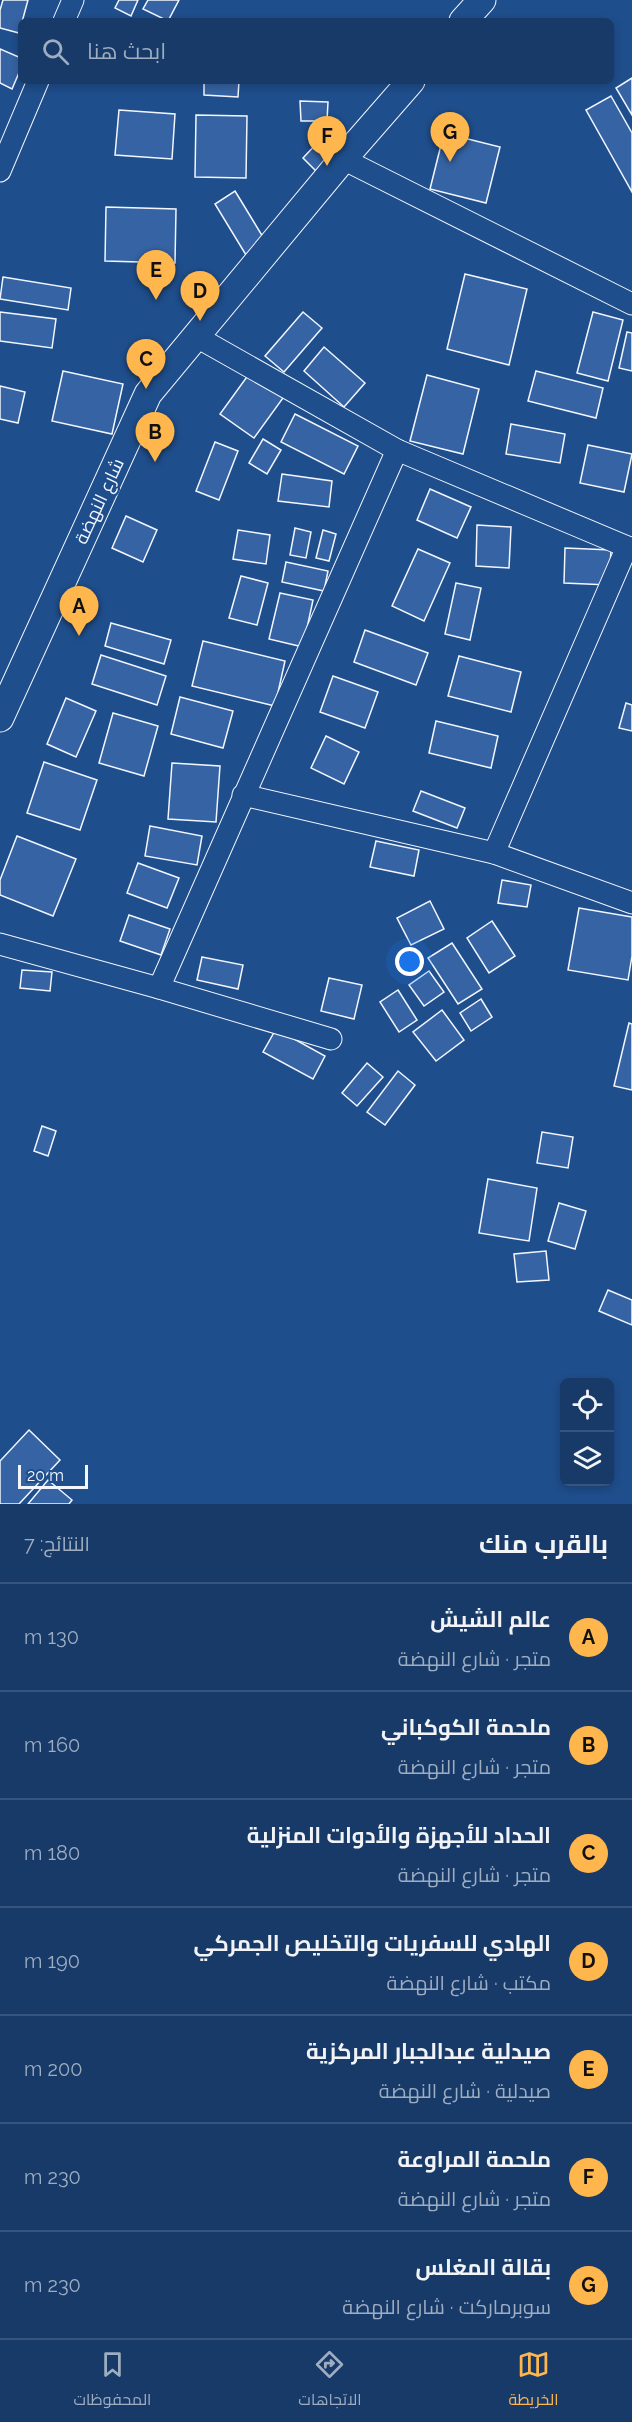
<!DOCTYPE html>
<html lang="ar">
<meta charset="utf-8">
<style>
:root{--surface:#173a69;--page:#244571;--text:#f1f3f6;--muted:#9eadc0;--line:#36547d;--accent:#ffb74d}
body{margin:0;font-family:Raleway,Cairo,sans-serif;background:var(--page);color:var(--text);direction:rtl}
.controls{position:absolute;right:18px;bottom:18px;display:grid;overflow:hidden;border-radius:9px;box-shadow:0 3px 9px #0003}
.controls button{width:54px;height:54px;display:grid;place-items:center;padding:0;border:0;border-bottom:2px solid var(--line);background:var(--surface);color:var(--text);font:30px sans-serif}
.scale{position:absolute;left:18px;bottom:15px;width:70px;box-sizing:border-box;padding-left:6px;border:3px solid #f2f6ff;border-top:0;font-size:16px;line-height:21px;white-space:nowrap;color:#f2f6ff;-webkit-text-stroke:4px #1f4e8c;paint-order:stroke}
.you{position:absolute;left:410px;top:962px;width:21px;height:21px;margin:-15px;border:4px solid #fff;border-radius:50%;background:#1a73e8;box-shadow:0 0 0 9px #1a73e833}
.badge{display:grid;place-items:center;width:39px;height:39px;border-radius:50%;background:var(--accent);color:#111;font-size:20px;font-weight:700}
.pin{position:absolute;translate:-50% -50px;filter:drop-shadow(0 2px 3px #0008)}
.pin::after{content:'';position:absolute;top:32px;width:21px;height:18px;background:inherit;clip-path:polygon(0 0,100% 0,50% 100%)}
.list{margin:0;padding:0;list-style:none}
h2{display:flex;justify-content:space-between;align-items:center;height:78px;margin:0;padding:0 24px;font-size:26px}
h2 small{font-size:20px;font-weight:400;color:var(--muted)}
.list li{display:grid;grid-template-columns:39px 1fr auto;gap:18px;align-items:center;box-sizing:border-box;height:108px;padding:0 24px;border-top:2px solid var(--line)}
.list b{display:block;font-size:22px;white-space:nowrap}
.list p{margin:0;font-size:20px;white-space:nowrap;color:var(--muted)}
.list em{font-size:20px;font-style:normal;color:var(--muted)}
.icon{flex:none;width:33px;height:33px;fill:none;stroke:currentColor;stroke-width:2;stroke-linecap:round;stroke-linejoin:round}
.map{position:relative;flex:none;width:632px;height:1504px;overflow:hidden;direction:ltr}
.search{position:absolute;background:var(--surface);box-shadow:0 3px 9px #0003;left:18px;right:18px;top:18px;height:66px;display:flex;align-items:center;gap:15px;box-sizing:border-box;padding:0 21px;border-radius:9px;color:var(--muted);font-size:22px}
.sheet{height:834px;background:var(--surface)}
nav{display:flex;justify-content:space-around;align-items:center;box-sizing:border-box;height:84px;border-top:2px solid var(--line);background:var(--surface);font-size:16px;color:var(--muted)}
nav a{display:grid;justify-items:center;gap:3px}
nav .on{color:var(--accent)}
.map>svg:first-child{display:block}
.building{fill:#3563a3;stroke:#f2f6ff;stroke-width:1.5}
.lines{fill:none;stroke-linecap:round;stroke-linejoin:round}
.minor-casing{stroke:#f2f6ff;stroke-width:23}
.tertiary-casing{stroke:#f2f6ff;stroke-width:29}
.minor{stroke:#1f4e8c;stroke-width:21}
.tertiary{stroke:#1f4e8c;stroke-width:27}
.labels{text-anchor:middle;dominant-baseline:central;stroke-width:4.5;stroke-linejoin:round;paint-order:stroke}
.street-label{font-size:18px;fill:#f2f6ff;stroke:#1f4e8c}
</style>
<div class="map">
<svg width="632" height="1504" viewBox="0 0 632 1504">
<rect width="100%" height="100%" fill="#1f4e8c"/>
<g class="building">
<path d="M3 0H28L19 33 0 28V10Z"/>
<path d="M119 0H138L131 16 115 8Z"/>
<path d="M148 0H179L168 21 143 9Z"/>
<path d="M0 49 21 58V68L12 89 0 83Z"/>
<path d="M632 78V115L616 88Z"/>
<path d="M204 81H239L238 97 204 95Z"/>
<path d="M611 96 632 133V192L586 110Z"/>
<path d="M300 101 328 102 327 121H301Z"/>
<path d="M119 110 175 114 172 159 115 155Z"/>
<path d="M196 115 247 116 246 178 195 177Z"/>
<path d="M444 133 500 147 486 203 430 189Z"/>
<path d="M319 141 335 157 318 173 303 158Z"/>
<path d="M235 191 266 242 246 255 215 204Z"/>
<path d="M106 207 176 209 175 263 105 261Z"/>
<path d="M465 274 527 289 509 365 447 349Z"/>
<path d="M3 277 71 288 68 310 0 299Z"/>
<path d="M0 312 56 319 52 348 0 341Z"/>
<path d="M303 312 322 328 284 372 265 356Z"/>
<path d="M593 312 623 320 608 381 577 373Z"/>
<path d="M627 332 632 333V371L619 368Z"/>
<path d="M324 347 365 383 344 407 304 371Z"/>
<path d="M63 371 123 384 112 434 52 421Z"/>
<path d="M536 371 603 388 596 418 528 401Z"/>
<path d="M249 374 283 398 254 438 220 414Z"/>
<path d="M427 375 479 389 463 454 410 441Z"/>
<path d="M0 386 25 392 18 423 0 419Z"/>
<path d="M295 414 358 446 344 474 281 442Z"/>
<path d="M511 424 565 434 560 463 506 454Z"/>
<path d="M263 439 281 450 267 474 249 463Z"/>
<path d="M215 442 238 451 219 500 196 491Z"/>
<path d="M588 445 632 454 624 492 580 483Z"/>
<path d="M282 474 332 481 329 507 278 501Z"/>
<path d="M430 489 471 507 457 538 417 520Z"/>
<path d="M126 516 157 530 143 562 112 548Z"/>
<path d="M477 525 511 527 509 568 476 566Z"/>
<path d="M295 528 311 532 306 558 290 555Z"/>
<path d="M238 530 270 535 266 564 233 559Z"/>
<path d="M323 530 336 534 329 561 316 558Z"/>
<path d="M565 548 611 550 609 585 564 583Z"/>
<path d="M418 549 450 563 424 621 392 606Z"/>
<path d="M286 562 328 571 324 591 282 582Z"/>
<path d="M241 576 268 583 257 625 229 618Z"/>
<path d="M456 583 481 588 470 640 445 634Z"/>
<path d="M280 593 313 600 303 647 269 639Z"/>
<path d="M111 623 171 640 164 664 105 646Z"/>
<path d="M365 630 428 653 416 685 354 662Z"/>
<path d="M203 641 285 661 275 706 192 686Z"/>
<path d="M101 655 166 676 157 705 92 684Z"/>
<path d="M459 656 521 672 511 712 448 696Z"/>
<path d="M333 676 378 692 365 728 320 712Z"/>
<path d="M180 697 233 711 223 748 171 734Z"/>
<path d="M66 698 96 711 76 757 47 744Z"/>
<path d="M626 703 632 705V731L619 728Z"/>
<path d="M113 713 158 726 144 776 99 763Z"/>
<path d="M436 721 498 736 491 768 429 753Z"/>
<path d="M326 736 359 752 344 784 311 768Z"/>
<path d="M44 762 97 780 80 830 27 813Z"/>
<path d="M172 763 220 766 216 822 168 819Z"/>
<path d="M421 791 465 808 457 828 413 811Z"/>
<path d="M150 826 202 836 197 865 145 856Z"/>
<path d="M17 836 76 859 53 916 0 895V880Z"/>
<path d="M376 841 419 850 414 876 370 867Z"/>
<path d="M138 863 179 878 167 908 127 893Z"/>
<path d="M502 880 531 885 527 907 498 903Z"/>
<path d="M430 901 444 929 411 945 397 918Z"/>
<path d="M579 908 632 917V956L628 980 568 970Z"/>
<path d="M129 915 170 929 161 955 120 941Z"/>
<path d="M492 921 515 956 489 973 467 938Z"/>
<path d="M452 943 482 989 458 1004 428 958Z"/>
<path d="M202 957 243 965 238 989 197 980Z"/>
<path d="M22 970 52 972 50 991 20 988Z"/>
<path d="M429 971 444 992 424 1006 409 985Z"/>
<path d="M329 978 362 985 354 1019 321 1011Z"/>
<path d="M398 990 417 1020 399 1032 380 1002Z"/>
<path d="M481 999 492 1017 471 1031 460 1013Z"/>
<path d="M442 1010 464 1040 436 1061 413 1032Z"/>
<path d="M629 1023 632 1024V1090L614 1086Z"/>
<path d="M276 1029 325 1056 313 1079 263 1052Z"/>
<path d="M367 1063 383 1077 357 1106 342 1093Z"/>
<path d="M398 1071 415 1085 385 1125 367 1112Z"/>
<path d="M42 1126 56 1131 48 1156 34 1151Z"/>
<path d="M542 1132 573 1137 568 1168 537 1163Z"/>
<path d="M488 1179 537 1188 529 1241 479 1233Z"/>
<path d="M559 1203 586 1211 575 1249 548 1241Z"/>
<path d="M546 1251 549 1280 517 1282 514 1254Z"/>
<path d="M608 1290 632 1300V1325L599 1311Z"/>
<path d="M29 1430 60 1460 19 1504H0V1461Z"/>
<path d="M48 1480 72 1500 69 1504H28Z"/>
</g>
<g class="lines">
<defs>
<g id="minor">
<path d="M64 21 73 0"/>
<path d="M343 159 632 304"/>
<path d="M0 171 38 81"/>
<path d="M197 337 397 450 632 549"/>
<path d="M243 795 494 853 632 903"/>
<path d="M494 853 627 547"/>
<path d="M0 944 159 988 331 1039"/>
<path d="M159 988 397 450"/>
</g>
<g id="tertiary">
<path d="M463 21 482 0"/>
<path d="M0 718 148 394 343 159 411 81"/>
</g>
</defs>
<use href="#minor" class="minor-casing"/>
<use href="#tertiary" class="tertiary-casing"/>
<use href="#minor" class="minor"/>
<use href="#tertiary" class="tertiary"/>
</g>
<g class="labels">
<g class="street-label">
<text transform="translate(99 501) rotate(-65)">شارع النهضة</text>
</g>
</g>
</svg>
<div class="controls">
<button><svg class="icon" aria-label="locate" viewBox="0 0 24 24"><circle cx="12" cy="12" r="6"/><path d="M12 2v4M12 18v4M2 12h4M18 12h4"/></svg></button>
<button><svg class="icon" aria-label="layers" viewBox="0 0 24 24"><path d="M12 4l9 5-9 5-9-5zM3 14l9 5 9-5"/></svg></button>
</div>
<div class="scale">20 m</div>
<div class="you"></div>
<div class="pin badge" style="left:79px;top:636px">A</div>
<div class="pin badge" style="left:155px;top:462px">B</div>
<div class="pin badge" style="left:146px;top:389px">C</div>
<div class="pin badge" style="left:200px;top:321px">D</div>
<div class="pin badge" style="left:156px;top:300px">E</div>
<div class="pin badge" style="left:327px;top:166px">F</div>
<div class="pin badge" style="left:450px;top:162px">G</div>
<div class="search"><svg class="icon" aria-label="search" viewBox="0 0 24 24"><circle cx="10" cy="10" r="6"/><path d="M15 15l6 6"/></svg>ابحث هنا</div>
</div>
<section class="sheet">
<h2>بالقرب منك<small>النتائج: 7</small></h2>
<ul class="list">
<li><span class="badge">A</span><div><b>عالم الشيش</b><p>متجر · شارع النهضة</p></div><em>130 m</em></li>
<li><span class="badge">B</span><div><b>ملحمة الكوكباني</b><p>متجر · شارع النهضة</p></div><em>160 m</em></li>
<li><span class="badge">C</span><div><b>الحداد للأجهزة والأدوات المنزلية</b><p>متجر · شارع النهضة</p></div><em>180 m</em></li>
<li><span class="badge">D</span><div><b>الهادي للسفريات والتخليص الجمركي</b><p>مكتب · شارع النهضة</p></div><em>190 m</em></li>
<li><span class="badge">E</span><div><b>صيدلية عبدالجبار المركزية</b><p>صيدلية · شارع النهضة</p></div><em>200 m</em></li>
<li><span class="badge">F</span><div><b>ملحمة المراوعة</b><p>متجر · شارع النهضة</p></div><em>230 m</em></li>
<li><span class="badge">G</span><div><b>بقالة المغلس</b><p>سوبرماركت · شارع النهضة</p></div><em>230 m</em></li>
</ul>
</section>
<nav>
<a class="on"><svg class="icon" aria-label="map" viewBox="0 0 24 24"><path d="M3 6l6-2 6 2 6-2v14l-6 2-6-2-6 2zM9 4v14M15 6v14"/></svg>الخريطة</a>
<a><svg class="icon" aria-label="directions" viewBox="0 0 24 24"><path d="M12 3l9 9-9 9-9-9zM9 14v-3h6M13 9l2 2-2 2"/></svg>الاتجاهات</a>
<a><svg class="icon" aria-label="saved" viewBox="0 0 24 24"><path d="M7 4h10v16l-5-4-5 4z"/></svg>المحفوظات</a>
</nav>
